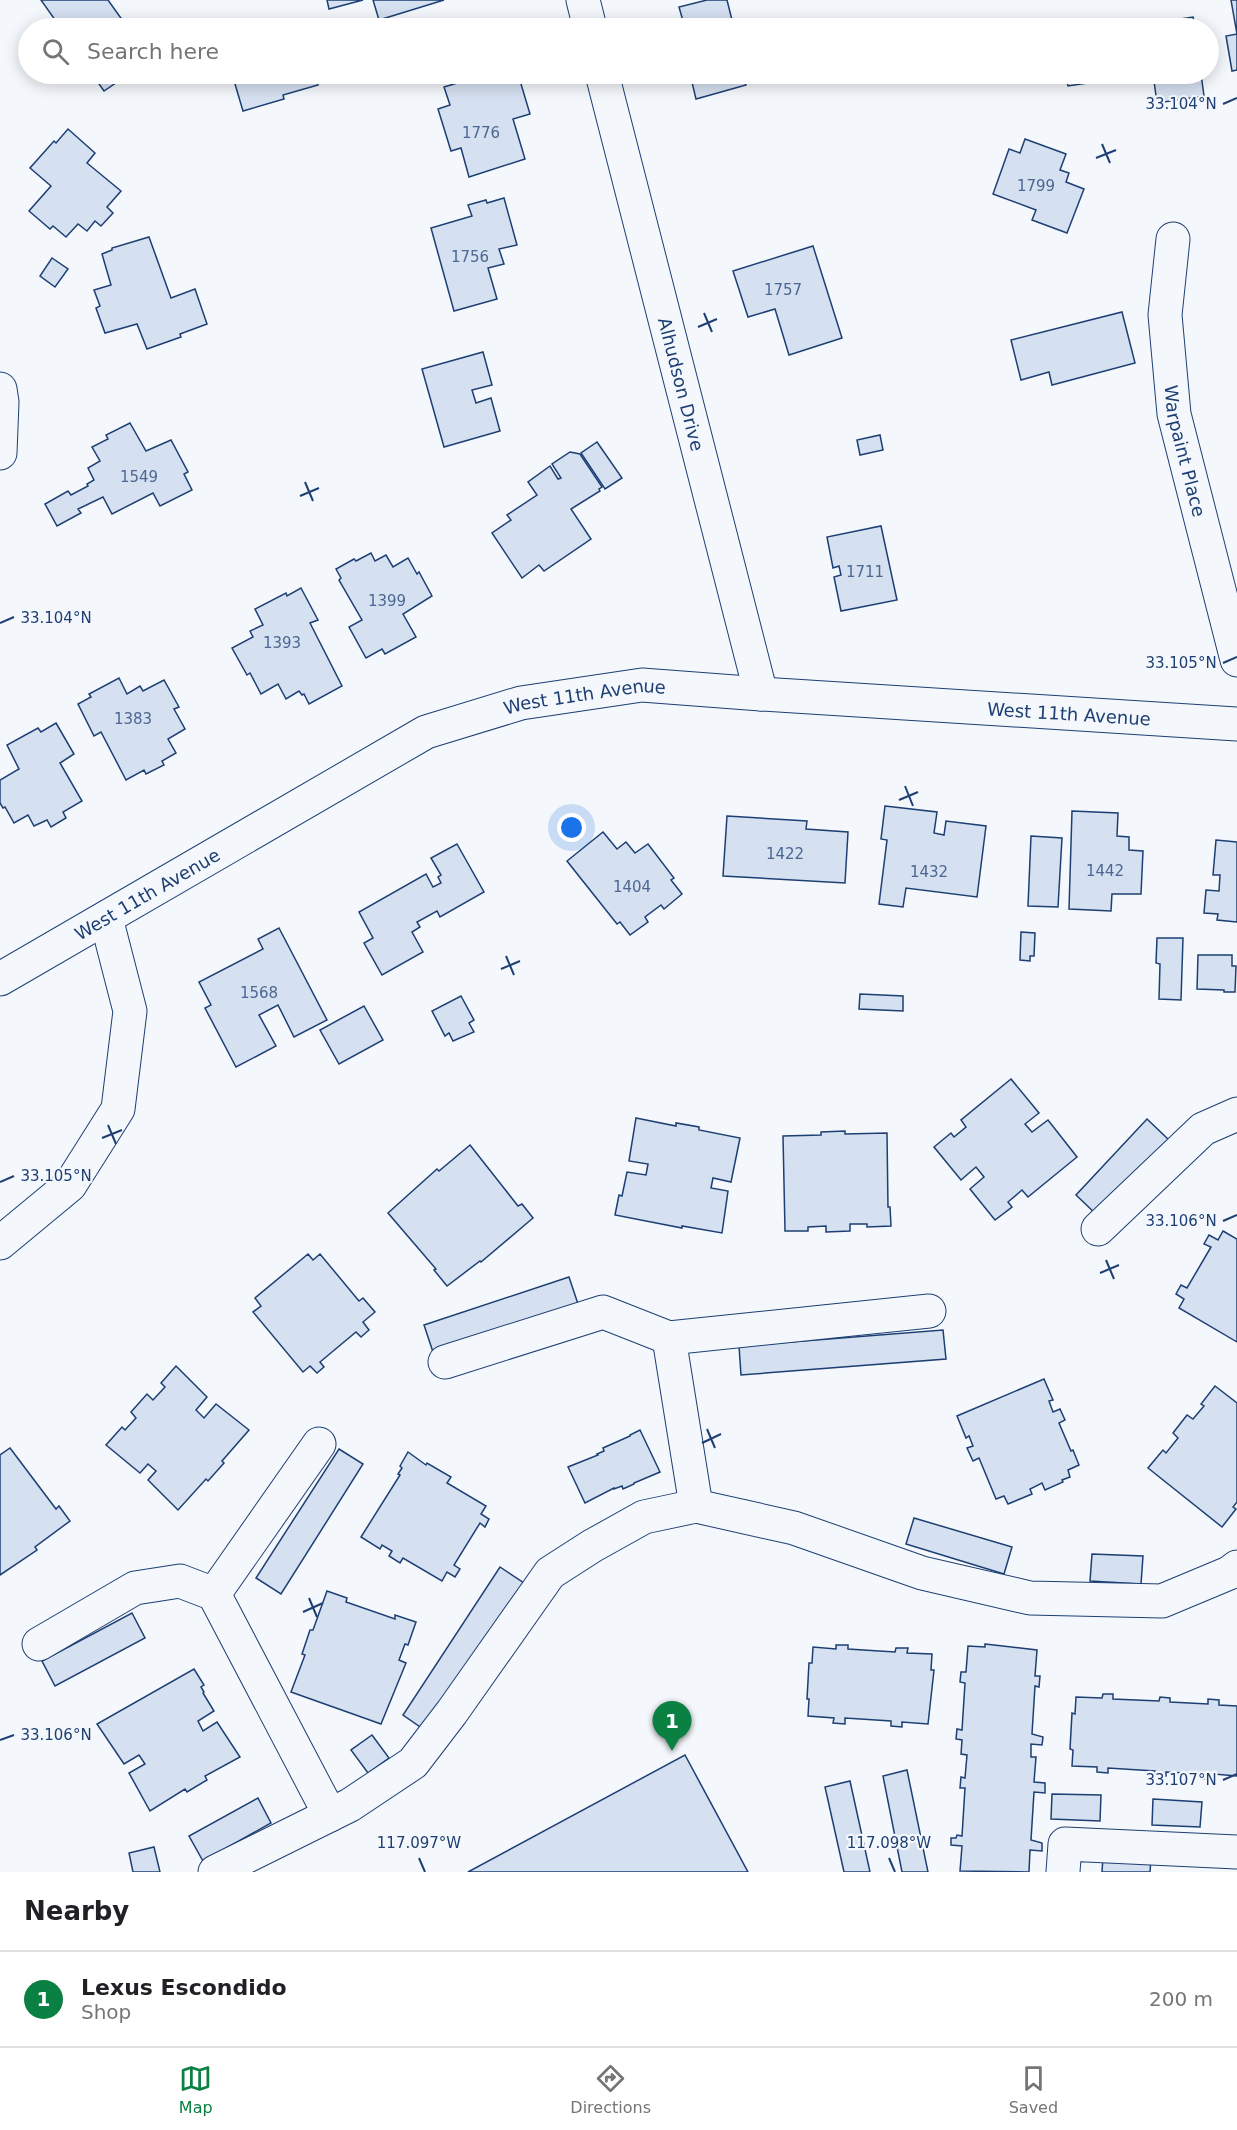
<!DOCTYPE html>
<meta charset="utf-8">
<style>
:root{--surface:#fff;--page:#f2f2f2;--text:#202124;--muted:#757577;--line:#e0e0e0;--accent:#0b8043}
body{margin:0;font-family:"DejaVu Sans",sans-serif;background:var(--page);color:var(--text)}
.you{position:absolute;left:572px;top:828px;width:21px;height:21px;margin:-15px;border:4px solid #fff;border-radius:50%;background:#1a73e8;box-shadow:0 0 0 9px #1a73e833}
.badge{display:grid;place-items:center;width:39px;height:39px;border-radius:50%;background:var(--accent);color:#fff;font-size:20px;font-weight:700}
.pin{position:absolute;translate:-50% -50px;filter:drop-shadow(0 2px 3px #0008)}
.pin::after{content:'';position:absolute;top:32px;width:21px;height:18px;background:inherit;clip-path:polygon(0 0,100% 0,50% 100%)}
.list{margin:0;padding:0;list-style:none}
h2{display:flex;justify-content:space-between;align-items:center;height:78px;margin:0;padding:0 24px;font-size:26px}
h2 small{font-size:20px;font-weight:400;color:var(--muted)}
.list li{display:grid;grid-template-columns:39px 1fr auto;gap:18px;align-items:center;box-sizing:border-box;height:96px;padding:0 24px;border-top:2px solid var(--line)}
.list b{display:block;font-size:22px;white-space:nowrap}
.list p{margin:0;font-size:20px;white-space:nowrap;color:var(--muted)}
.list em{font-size:20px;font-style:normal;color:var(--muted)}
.icon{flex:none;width:33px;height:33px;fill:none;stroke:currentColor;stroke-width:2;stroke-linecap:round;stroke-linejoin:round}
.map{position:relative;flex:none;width:1237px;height:1872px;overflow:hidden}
.search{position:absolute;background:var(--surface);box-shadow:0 3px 15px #0003;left:18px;right:18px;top:18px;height:66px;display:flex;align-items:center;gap:15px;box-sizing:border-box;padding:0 21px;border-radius:33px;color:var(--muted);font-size:22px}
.sheet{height:174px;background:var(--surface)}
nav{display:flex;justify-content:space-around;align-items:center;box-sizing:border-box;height:84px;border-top:2px solid var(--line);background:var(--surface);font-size:16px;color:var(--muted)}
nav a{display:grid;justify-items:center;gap:3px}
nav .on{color:var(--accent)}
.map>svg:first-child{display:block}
.building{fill:#d5e0f0;stroke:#1d3f73;stroke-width:1.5}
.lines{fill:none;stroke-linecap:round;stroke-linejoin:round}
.minor-casing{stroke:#1d3f73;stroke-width:35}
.minor{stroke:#f4f7fb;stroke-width:33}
.ticks{fill:none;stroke:#1d3f73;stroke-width:2}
.labels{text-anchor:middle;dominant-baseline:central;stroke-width:4.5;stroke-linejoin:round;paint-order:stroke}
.number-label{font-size:15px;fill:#4b6792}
.street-label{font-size:18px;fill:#1d3f73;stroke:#f4f7fb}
.ticks-label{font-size:15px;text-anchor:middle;fill:#1d3f73;stroke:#f4f7fb;stroke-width:4.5;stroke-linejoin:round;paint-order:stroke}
</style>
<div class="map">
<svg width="1237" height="1872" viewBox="0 0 1237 1872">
<rect width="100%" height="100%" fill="#f4f7fb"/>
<g class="building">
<path d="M41 0H108L128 28H52L58 24Z"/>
<path d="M327 0H363L329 9Z"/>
<path d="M373 0H444L379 20Z"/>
<path d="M707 0H727L734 28H685L679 7Z"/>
<path d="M1231 0H1237V34Z"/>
<path d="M1193 17 1195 28H1119Z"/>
<path d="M1237 34V70L1232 71 1226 36Z"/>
<path d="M92 74H129L104 91Z"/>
<path d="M232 74H315L318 85 283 95 284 99 243 111Z"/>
<path d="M487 74H518L530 114 513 119 525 159 469 177 461 148 451 151 438 109 450 105 444 87Z"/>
<path d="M690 74H743L746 85 696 99Z"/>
<path d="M1066 74H1149L1068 86Z"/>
<path d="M1153 74H1201L1204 96 1157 103Z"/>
<path d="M68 129 95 153 87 163 121 191 107 207 113 213 101 226 95 221 87 231 78 224 66 237 53 226 50 229 29 211 51 186 30 168 54 141 56 143Z"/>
<path d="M1025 139 1066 154 1060 170 1069 173 1066 182 1084 189 1067 233 1032 220 1036 210 993 194 1009 149 1020 153Z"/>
<path d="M504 198 517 245 499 249 504 264 488 268 497 299 454 311 431 228 472 216 468 205 486 200 487 203Z"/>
<path d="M149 237 171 298 195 289 207 324 180 334 181 337 147 349 137 324 105 333 96 308 100 306 94 290 111 285 102 254 112 250V248Z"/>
<path d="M813 246 842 338 789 355 775 309 748 317 733 271Z"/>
<path d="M52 258 68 269 55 287 40 276Z"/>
<path d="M1122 312 1135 363 1052 385 1049 372 1021 380 1011 340Z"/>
<path d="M483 352 492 385 472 390 476 403 491 398 500 431 444 447 422 369Z"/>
<path d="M130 423 146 451 171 440 188 472 184 474 192 490 160 506 153 493 112 514 103 497 78 509 81 513 57 526 45 504 68 491 71 495 88 486 87 484 94 480 88 468 100 461 92 447 108 439 106 435Z"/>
<path d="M880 435 883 450 860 455 857 440Z"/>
<path d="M597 442 622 478 605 489 581 453Z"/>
<path d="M570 452 580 454 602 487 599 489 600 491 571 509 591 539 544 571 539 565 522 578 492 533 511 520 507 515 537 495 528 482 550 466 558 479 561 478 552 464Z"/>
<path d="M881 526 897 600 841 611 834 577 841 575 839 566 833 568 827 537Z"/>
<path d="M371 553 375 561 386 555 393 567 408 558 417 574 419 572 432 596 403 614 416 637 385 654 382 649 366 658 349 627 362 620 339 580 341 578 336 569 354 559 356 561Z"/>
<path d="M301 588 318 620 310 623 342 686 309 704 304 694 302 695 299 691 286 699 278 684 261 694 250 673 247 675 232 648 253 637 250 631 263 625 255 609 286 593 287 596Z"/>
<path d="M119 678 127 694 140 686 143 691 164 680 179 707 174 709 185 729 168 739 176 753 162 761 164 765 146 774 144 770 126 780 101 732 94 736 78 704 91 697 89 694Z"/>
<path d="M56 723 74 754 60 763 82 801 63 812 66 818 51 827 47 820 34 826 28 815 14 823 5 807 3 808 0 803V780L19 769 7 745 38 728 41 732Z"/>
<path d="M885 806 937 812 934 833 944 835 946 821 986 826 977 897 906 888 903 907 879 904 887 840 881 839Z"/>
<path d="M1072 811 1118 813 1117 836 1129 837V850L1143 851 1141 894H1112L1111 911 1069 909Z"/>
<path d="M727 816 807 821 806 829 848 832 845 883 723 876Z"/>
<path d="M603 832 617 849 626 842 635 853 648 844 674 878 671 880 682 894 664 909 661 905 645 917 648 922 630 935 620 922 617 924 567 861Z"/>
<path d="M1031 836 1062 838 1058 907 1028 906Z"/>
<path d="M1216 840 1237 842V922L1217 920 1218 914 1204 913 1206 890 1219 891 1220 875H1213Z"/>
<path d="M457 844 484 892 440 917 437 911 417 922 420 927 412 932 423 952 382 975 364 943 373 938 359 912 426 874 433 887 441 883 438 877 441 875 431 858Z"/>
<path d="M279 928 327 1020 294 1037 278 1005 259 1015 276 1046 236 1067 205 1008 211 1005 199 982 263 949 258 939Z"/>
<path d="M1021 932 1035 933 1034 956H1030V961L1020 960Z"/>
<path d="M1157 938H1183L1181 1000 1159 999 1160 964 1156 963Z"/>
<path d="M1198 955H1232V966H1236L1235 992H1224V990L1197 989Z"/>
<path d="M860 994 903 996V1011L859 1009Z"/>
<path d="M461 996 474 1020 469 1023 474 1032 453 1041 449 1033 445 1036 432 1011Z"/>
<path d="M364 1006 383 1040 339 1064 320 1030Z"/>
<path d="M1011 1079 1039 1113 1025 1124 1032 1132 1048 1120 1077 1157 1028 1197 1022 1190 1008 1202 1012 1207 995 1220 970 1189 984 1177 976 1167 961 1180 934 1147 951 1133 954 1137 966 1127 961 1120Z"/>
<path d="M636 1118 676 1126V1123L699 1127V1130L740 1138 731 1182 713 1178 711 1188 728 1191 722 1233 682 1226V1228L615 1215 619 1195 622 1196 627 1172 646 1175 648 1164 629 1161Z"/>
<path d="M1147 1119 1169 1140 1098 1216 1076 1195Z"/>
<path d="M845 1131V1134L887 1133 888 1207H890L891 1226 867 1227V1224H850V1231L826 1232V1226L808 1227V1231H785L783 1136 821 1135V1132Z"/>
<path d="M470 1145 518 1206 522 1204 533 1218 481 1262 480 1261 447 1286 434 1270 436 1269 388 1213 437 1169 439 1171Z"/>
<path d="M1223 1231 1237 1239V1342L1179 1308 1184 1299 1176 1294 1181 1285 1187 1288 1211 1247 1204 1244 1209 1235 1218 1240Z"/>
<path d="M308 1254 313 1260 320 1254 359 1301 363 1298 375 1312 363 1322 369 1330 361 1337 356 1332 320 1362 324 1367 317 1373 310 1366 303 1372 253 1312 261 1306 255 1298Z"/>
<path d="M569 1277 578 1304 433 1352 424 1325Z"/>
<path d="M943 1330 946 1359 741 1375 739 1346Z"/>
<path d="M176 1366 207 1397 196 1410 204 1418 216 1404 249 1430 222 1461 224 1463 208 1481 206 1479 178 1510 148 1480 156 1471 148 1464 140 1473 106 1445 122 1427 125 1430 136 1418 131 1412 147 1394 153 1400 165 1387 161 1383Z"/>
<path d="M1044 1379 1053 1400 1049 1401 1053 1412 1060 1409 1065 1420 1059 1423 1071 1451 1073 1450 1079 1465 1068 1470 1070 1477 1062 1480 1063 1482 1045 1490 1042 1483 1030 1489 1032 1494 1008 1504 1004 1496 996 1499 979 1458 973 1461 967 1448 973 1446 969 1436 966 1438 957 1416Z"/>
<path d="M1215 1386 1237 1403V1502L1233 1507 1236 1509 1222 1527 1148 1468 1163 1450 1166 1453 1178 1438 1173 1433 1187 1415 1193 1419 1204 1406 1201 1404Z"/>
<path d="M640 1430 660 1472 634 1483V1484L623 1489 622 1486 614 1489V1488L585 1503 568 1467 598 1455 597 1454 604 1451 603 1448 630 1436V1435Z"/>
<path d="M10 1448 56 1509 59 1506 70 1521 35 1547 37 1550 0 1575V1455Z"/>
<path d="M339 1449 363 1464 281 1594 256 1578Z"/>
<path d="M408 1452 426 1465 427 1463 451 1477 447 1483 486 1506 481 1514 489 1519 485 1527 480 1523 454 1565 460 1569 455 1577 447 1572 442 1581 403 1558 400 1563 389 1556 392 1551 382 1545 380 1549 361 1537 400 1475 398 1474 402 1468 400 1466Z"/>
<path d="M914 1518 1012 1547 1004 1574 906 1544Z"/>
<path d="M1092 1554 1143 1556 1141 1584 1090 1581Z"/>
<path d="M500 1567 524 1583 426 1731 403 1715Z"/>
<path d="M327 1591 347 1598 346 1602 395 1619V1615L416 1622 408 1645 405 1644 399 1660 406 1663 381 1724 291 1692 305 1655 302 1654 310 1630H313Z"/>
<path d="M132 1613 145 1638 55 1686 42 1661Z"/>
<path d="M985 1644 1037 1650 1035 1676H1040L1039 1687 1035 1686 1032 1734 1043 1737 1042 1745 1031 1744V1757H1036L1034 1782 1045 1783V1793L1034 1792 1031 1840 1042 1843V1851L1030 1850 1029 1872 960 1871 962 1846 951 1845V1838H956L957 1835 962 1836 965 1788H960L961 1777 965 1778 967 1755 961 1754 962 1740 956 1739 957 1729 962 1730 965 1683 960 1682 961 1672H966L968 1646 985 1647Z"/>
<path d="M836 1645H848V1649L895 1652 896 1648H908L907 1653 932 1654 931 1670H934L928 1724 902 1722V1727L891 1726V1721L845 1718V1724L833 1723 834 1718 808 1716 809 1699H807L809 1663H812L813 1647 836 1649Z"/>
<path d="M194 1669 204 1685 201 1687 204 1692 203 1693 214 1711 198 1721 203 1731 217 1722 240 1757 205 1776 207 1780 187 1792 185 1789 150 1811 129 1773 145 1764 139 1755 124 1764 97 1724Z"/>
<path d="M1103 1694H1113V1699L1159 1701 1160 1697 1170 1698V1702L1208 1704V1699L1219 1700V1705L1237 1706V1776L1214 1774V1779H1204V1774L1166 1772V1776H1154L1155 1771 1108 1768V1773L1097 1772V1767L1072 1766 1073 1750 1070 1749 1072 1713 1075 1714 1076 1697 1102 1698Z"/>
<path d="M372 1735 389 1758 368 1773 351 1750Z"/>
<path d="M685 1755 748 1872H468Z"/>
<path d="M907 1770 928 1872H902L883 1776Z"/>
<path d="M850 1781 870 1872H844L825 1787Z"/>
<path d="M1052 1794 1101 1795 1100 1821 1051 1819Z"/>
<path d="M258 1798 271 1823 203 1861 189 1836Z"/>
<path d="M1153 1799 1202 1802 1200 1827 1152 1825Z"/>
<path d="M154 1847 160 1872H133L129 1853Z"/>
<path d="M1103 1856 1151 1859 1150 1872H1102Z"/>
</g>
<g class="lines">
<defs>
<g id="minor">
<path d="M583 0 590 28"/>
<path id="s1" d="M602 74 761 694"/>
<path id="s2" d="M1173 239 1165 315 1174 414 1237 660"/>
<path d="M0 389 2 402 0 453"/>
<path id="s3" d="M0 979 426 732 521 703 642 685 761 694 1237 724"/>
<path d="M1098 1229 1203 1129 1237 1114"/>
<path d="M0 1243 70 1185 118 1109 130 1011 106 918"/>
<path d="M445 1362 603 1312 669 1338"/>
<path d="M319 1444 214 1594 330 1815"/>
<path d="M696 1506 669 1338 929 1311"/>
<path d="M39 1644 135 1588 180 1581 214 1594"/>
<path d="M215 1872 350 1805 413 1763 452 1712 550 1573 592 1546 644 1517 696 1506 794 1528 922 1573 1030 1598 1162 1601 1229 1573 1237 1567"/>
<path d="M1063 1872 1065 1844 1237 1852"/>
</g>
</defs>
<use href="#minor" class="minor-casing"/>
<use href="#minor" class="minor"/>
</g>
<path class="ticks" d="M1223 104 1237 98M1102 144 1110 163M1096 158 1116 150M704 313 712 332M698 327 717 319M305 482 313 501M300 496 319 488M0 623 14 617M1223 663 1237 657M905 786 913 806M899 800 918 792M506 956 514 975M501 969 520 961M108 1125 116 1144M102 1138 122 1130M0 1182 14 1176M1223 1221 1237 1215M1106 1260 1114 1279M1100 1273 1119 1265M707 1429 715 1448M702 1443 721 1434M309 1598 317 1617M303 1612 323 1603M0 1740 14 1735M1223 1780 1237 1774M419 1858 425 1872M889 1858 895 1872"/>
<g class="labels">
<g class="number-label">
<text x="481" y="133">1776</text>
<text x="1036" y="186">1799</text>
<text x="470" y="257">1756</text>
<text x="783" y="290">1757</text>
<text x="139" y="477">1549</text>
<text x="865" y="572">1711</text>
<text x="387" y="601">1399</text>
<text x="282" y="643">1393</text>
<text x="133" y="719">1383</text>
<text x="785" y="854">1422</text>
<text x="1105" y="871">1442</text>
<text x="929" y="872">1432</text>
<text x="632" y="887">1404</text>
<text x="259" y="993">1568</text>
</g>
<g class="street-label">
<text stroke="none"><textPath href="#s1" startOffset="320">Alhudson Drive</textPath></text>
<text stroke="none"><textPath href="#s2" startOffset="214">Warpaint Place</textPath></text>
<text stroke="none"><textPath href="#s3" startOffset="656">West 11th Avenue</textPath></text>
<text stroke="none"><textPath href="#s3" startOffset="1142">West 11th Avenue</textPath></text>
<text stroke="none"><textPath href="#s3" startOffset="170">West 11th Avenue</textPath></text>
</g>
</g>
<g class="ticks-label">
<text x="1181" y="109">33.104°N</text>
<text x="56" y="623">33.104°N</text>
<text x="1181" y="668">33.105°N</text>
<text x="56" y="1181">33.105°N</text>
<text x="1181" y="1226">33.106°N</text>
<text x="56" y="1740">33.106°N</text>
<text x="1181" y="1785">33.107°N</text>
<text x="419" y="1848">117.097°W</text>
<text x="889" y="1848">117.098°W</text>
</g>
</svg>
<div class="you"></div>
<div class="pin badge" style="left:672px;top:1751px">1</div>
<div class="search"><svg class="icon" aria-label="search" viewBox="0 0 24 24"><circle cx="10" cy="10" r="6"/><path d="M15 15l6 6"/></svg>Search here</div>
</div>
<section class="sheet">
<h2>Nearby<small></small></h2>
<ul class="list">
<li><span class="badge">1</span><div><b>Lexus Escondido</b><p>Shop</p></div><em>200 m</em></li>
</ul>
</section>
<nav>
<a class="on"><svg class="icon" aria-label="map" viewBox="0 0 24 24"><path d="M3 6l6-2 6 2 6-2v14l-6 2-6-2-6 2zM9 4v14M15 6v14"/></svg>Map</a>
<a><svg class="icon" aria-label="directions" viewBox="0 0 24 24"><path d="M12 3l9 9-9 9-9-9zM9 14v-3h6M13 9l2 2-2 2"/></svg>Directions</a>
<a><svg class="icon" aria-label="saved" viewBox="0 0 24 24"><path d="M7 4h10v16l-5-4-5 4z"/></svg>Saved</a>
</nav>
